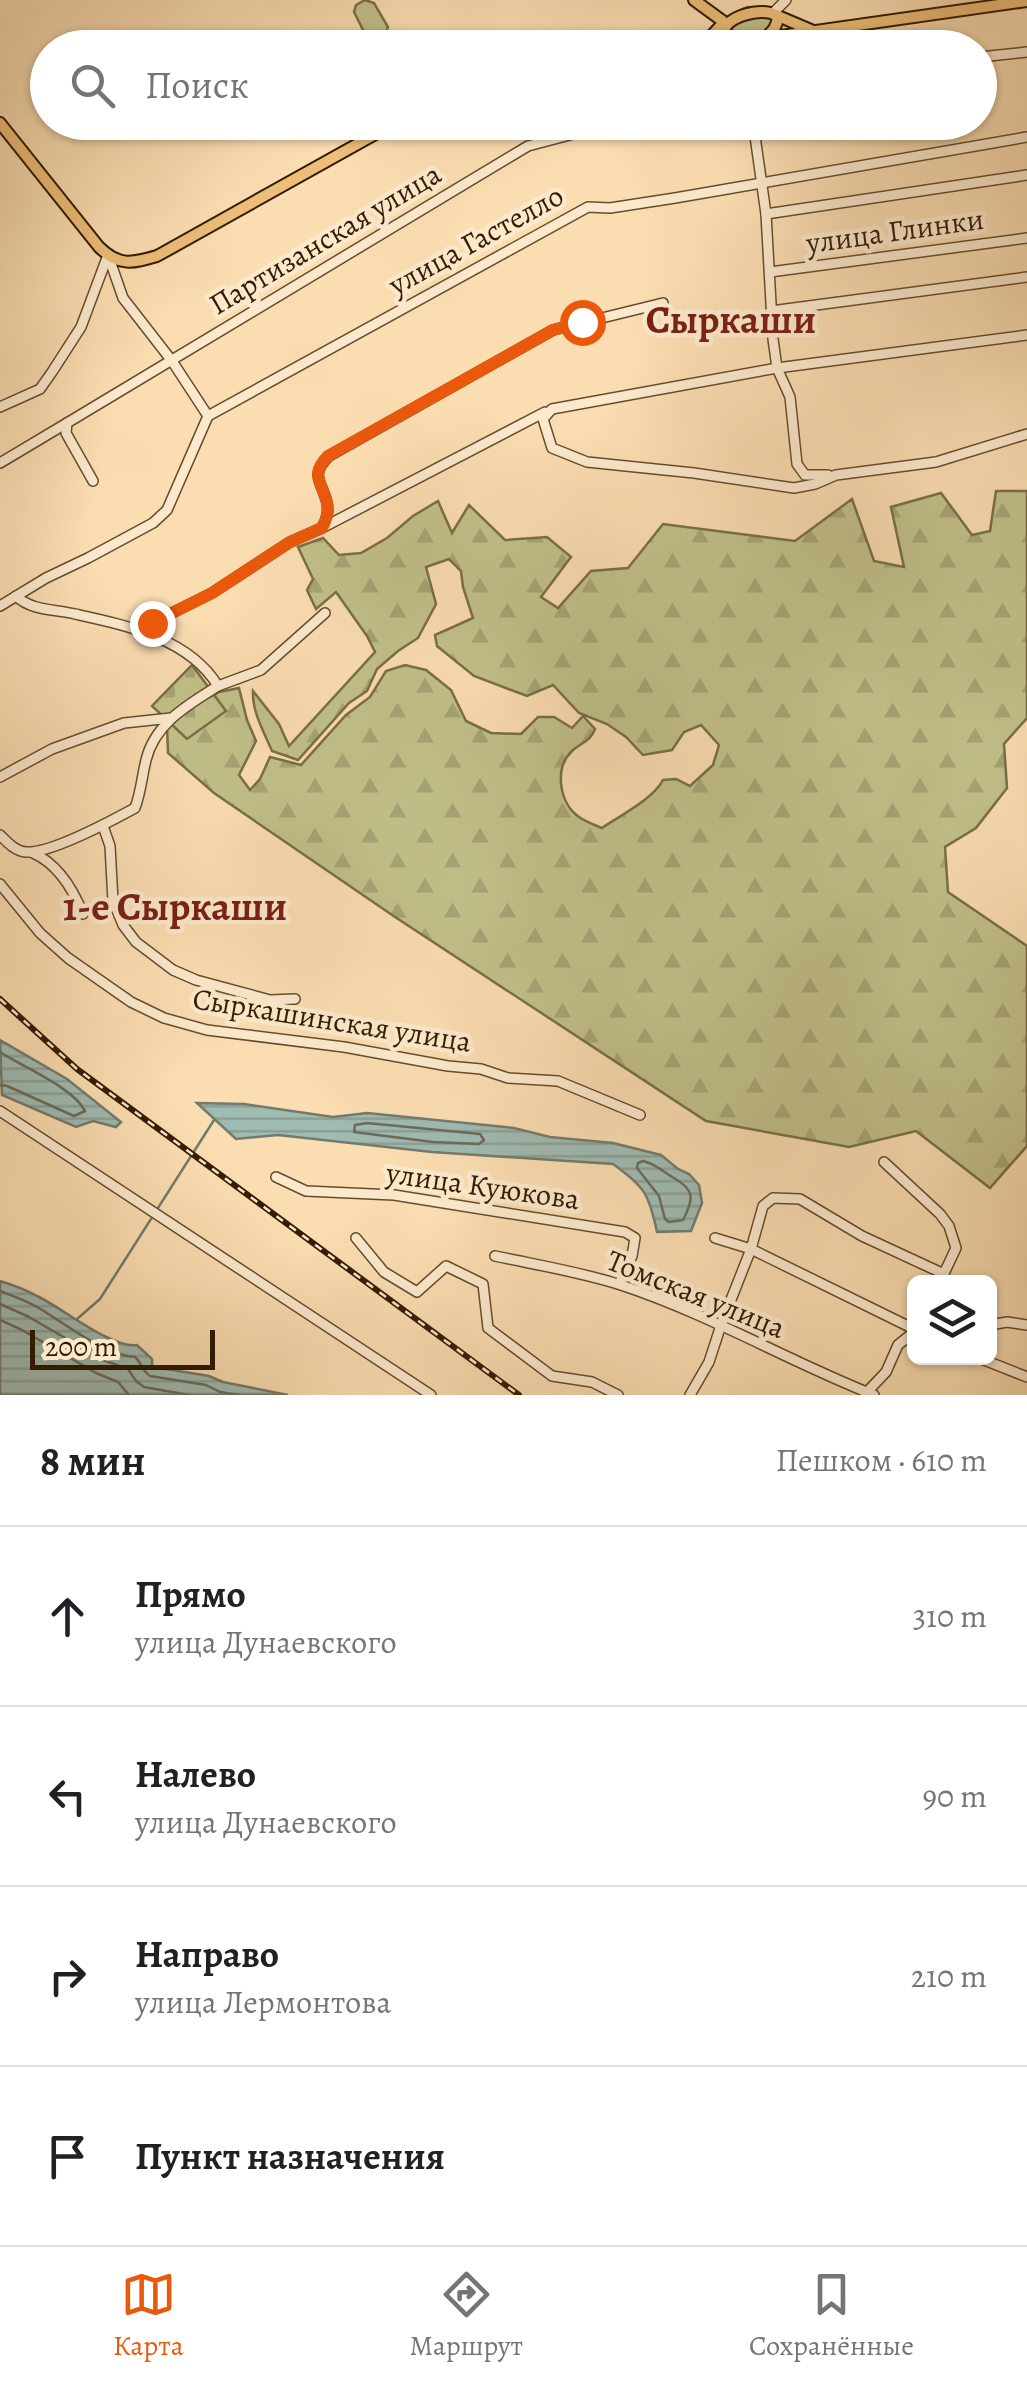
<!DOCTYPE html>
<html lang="ru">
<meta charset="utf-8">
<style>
:root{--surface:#fff;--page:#f2f2f2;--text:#202124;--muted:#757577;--line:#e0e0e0;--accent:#ea580c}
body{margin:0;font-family:Alegreya,serif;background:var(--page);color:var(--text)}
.controls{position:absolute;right:30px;bottom:30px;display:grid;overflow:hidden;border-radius:15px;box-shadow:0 2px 8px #0004}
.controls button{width:90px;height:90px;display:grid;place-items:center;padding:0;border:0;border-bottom:2px solid var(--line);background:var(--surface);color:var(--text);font:50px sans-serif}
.scale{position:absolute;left:30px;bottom:25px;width:185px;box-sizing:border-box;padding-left:10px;border:5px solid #341c03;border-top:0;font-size:28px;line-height:35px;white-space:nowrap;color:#341c03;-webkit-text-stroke:8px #fce9cc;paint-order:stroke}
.stop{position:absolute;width:30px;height:30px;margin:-22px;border:8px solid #ea580c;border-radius:50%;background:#fff}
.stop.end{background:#ea580c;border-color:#fff;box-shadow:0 2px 10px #0008}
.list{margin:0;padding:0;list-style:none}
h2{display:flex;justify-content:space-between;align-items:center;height:130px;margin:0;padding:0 40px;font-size:42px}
h2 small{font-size:32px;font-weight:400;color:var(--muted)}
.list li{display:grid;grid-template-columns:65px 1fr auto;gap:30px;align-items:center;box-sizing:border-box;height:180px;padding:0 40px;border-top:2px solid var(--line)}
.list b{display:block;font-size:38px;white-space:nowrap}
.list p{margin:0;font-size:32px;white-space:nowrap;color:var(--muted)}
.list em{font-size:32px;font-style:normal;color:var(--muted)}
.icon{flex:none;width:55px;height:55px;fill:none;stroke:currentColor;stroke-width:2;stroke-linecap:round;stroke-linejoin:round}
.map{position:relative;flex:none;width:1027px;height:1395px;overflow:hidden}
.search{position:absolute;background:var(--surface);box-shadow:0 2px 8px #0004;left:30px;right:30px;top:30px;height:110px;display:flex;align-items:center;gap:25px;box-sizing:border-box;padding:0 35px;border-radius:55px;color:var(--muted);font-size:38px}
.sheet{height:850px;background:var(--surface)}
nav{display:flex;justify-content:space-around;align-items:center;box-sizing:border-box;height:140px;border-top:2px solid var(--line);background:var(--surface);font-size:28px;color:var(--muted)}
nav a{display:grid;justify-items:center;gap:5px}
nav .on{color:var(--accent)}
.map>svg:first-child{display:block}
.grass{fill:url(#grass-tufts);stroke:#7a6e46;stroke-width:2.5}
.forest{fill:url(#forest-firs);stroke:#7a6e46;stroke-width:2.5}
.cemetery{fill:url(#cemetery-stones);stroke:#7a6e46;stroke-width:2.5}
.garden{fill:#c1c089;stroke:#7a6e46;stroke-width:2.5}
.water{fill:url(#water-rules);stroke:#747b6c;stroke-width:2.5}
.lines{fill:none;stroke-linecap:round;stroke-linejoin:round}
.shore{stroke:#6a6c5a;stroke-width:2.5}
.stream{stroke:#747b6c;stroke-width:2.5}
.minor-casing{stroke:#664c2e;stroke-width:12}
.major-casing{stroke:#341c03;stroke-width:14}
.minor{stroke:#fce9cc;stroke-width:9}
.major{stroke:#edbe78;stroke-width:10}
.rail-casing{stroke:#341c03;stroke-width:6}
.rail{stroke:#fce9cc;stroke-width:2.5;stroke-dasharray:8;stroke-linecap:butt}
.route{stroke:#ea580c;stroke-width:12}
.labels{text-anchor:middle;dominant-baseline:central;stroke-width:9;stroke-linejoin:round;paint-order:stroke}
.street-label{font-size:30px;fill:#341c03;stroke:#fce9cc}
.district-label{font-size:40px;font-weight:bold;fill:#7a1f14;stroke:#fce9cc}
</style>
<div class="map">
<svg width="1027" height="1395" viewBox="0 0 1027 1395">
<defs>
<pattern id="grass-tufts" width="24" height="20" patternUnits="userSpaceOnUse" patternTransform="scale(2.5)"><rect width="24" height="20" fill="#c1c089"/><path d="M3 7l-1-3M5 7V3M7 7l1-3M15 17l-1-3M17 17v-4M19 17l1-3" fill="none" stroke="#a6a475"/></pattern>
<pattern id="forest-firs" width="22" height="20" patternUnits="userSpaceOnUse" patternTransform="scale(2.5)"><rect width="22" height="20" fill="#c1c089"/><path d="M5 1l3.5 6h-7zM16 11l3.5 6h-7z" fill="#a6a475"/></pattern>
<pattern id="cemetery-stones" width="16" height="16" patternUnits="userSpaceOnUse" patternTransform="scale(2.5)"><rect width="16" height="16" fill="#c1c089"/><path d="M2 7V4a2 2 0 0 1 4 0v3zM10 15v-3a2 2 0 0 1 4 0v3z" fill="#a6a475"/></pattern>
<pattern id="water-rules" width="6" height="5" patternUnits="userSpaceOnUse" patternTransform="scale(2.5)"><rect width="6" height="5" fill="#9fbbb2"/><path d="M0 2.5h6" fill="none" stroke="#8aa097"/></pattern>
</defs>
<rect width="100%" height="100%" fill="#faddb1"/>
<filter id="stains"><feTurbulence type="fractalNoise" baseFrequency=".002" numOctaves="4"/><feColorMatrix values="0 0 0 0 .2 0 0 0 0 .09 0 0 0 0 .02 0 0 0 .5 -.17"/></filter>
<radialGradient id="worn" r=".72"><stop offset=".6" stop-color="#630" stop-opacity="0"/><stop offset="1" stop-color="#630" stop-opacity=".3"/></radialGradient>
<path class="grass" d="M748 7 765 8 773 21 766 31C754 37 741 38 731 29 729 16 736 11 748 7Z"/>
<path class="forest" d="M996 491H1027V718L1004 744 1007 788 976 828 945 847 948 892 1027 946V1146L990 1188 916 1131 849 1147 706 1121 395 917 214 793 168 753 167 725 219 692 239 688 247 720 256 741 239 775 250 790 260 779 270 757 301 765 346 715 370 697 386 671 405 665 426 670 451 690 466 721 491 733 521 734 538 717H554L572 728 583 716 595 729C590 742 582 742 572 751 554 768 559 803 579 817 586 822 595 825 602 828 621 815 653 799 663 780L676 779 690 786 713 765 719 745 701 725 684 732 672 750 643 755 626 737 607 724 579 713 553 685 527 696 474 676 437 646 435 635 473 618 463 587 461 571 449 559 426 567 436 604 418 638 398 651 377 669 367 691 349 703 298 760 272 751C264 732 252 712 253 691L279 724 289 746 375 652 367 636 336 592 316 609 307 590 313 579 298 547 323 538 339 555 361 553 387 538 413 516 438 501 452 533 469 505 505 540 547 537 571 557 541 597 558 608 591 571 628 568 663 524 795 541 852 499 874 561 904 567 891 507 941 493 972 535 990 531Z"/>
<path class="cemetery" d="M192 665 226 711 187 739 152 706Z"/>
<path class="garden" d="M365 0 374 3 388 27 385 35 374 40 367 38 354 12 356 5Z"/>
<g class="water">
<path d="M0 1040 67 1079 121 1122 116 1127 93 1121 76 1127 2 1095Z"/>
<path d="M197 1103 244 1104 333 1117 367 1113 514 1128 550 1137 613 1143 661 1155 678 1169 689 1174 699 1185 702 1203 691 1231 657 1232C649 1194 645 1187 613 1164L432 1152 278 1135 236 1139Z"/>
<path d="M0 1281C13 1285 26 1290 37 1296 61 1307 112 1349 137 1345L152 1359V1365L154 1367 209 1376 223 1382 288 1395H0Z"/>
</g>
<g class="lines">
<g class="shore">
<path d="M0 1052C23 1067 74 1088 85 1111L74 1116 7 1086 0 1085"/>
<path d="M367 1123 480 1134 484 1140 479 1144 433 1142 354 1132 355 1125Z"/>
<path d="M643 1161C656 1164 662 1171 674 1178 695 1190 694 1199 683 1220L669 1222 665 1219 659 1196 637 1168 638 1163Z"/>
<path d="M0 1291C12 1296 25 1300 37 1307 65 1323 103 1355 135 1357 142 1363 142 1371 150 1376L206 1385 220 1392 239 1395"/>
<path d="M0 1304 29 1317 103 1360 128 1369 136 1381 144 1387 189 1395"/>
<path d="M0 1320 22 1330 96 1373 118 1382 129 1395"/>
</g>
<path class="stream" d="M77 1319 100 1299 214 1120"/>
<defs>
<g id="minor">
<path d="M775 11 786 0"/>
<path d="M980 57 1027 52"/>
<path d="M753 122 766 214 773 339 777 368 790 397 797 464 805 475H828"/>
<path d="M766 214 1027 175"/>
<path d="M108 255 123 298 172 361 208 416"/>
<path d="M770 272 1027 238"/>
<path d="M771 311 1027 277"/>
<path d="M1027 335 777 368 552 409 543 419 552 448 587 462 694 473 794 488 815 484 836 475 936 462 1027 434"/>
<path d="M0 407 40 389 52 372 81 327 108 255"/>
<path d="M208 416 588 207 610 208 675 198 1027 137"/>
<path d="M0 463 67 423"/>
<path d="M93 481 66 433 67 423 528 146 619 122"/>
<path d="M322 528C326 520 329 513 327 503 322 481 309 476 329 456L553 330 663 303"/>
<path d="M0 606 46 578 88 558 153 523 167 510 208 416"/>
<path d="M146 632 152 623 212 593 290 542 322 528 545 412"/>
<path d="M218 686 261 670 325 613"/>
<path d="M0 777 52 749 99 732 124 723 171 718"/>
<path d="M103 826 110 846 113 901 123 925 136 942 173 970 196 980 270 1000 295 999"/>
<path d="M0 835C7 842 15 851 26 852 50 854 113 820 135 808 141 792 142 776 146 760 155 723 188 705 218 686 189 638 125 625 75 614 54 609 32 611 16 596"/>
<path d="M33 853C58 864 73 889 83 914"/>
<path d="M0 884 40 933 68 958 131 1002 164 1018 207 1030 344 1047 448 1066 481 1069 508 1078 558 1081 640 1115"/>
<path d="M0 1111 431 1395"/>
<path d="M884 1162 940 1214 949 1226 956 1248 940 1282"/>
<path d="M276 1177 306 1191 394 1195 625 1232 635 1238 632 1256 619 1284"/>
<path d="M356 1238 384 1272 417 1292 446 1266 483 1284 488 1328 552 1376 592 1382 618 1395"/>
<path d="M715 1238 751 1249 914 1329"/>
<path d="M495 1256C537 1265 581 1272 621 1285 709 1314 788 1361 874 1395"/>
<path d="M990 1325 1007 1322 1027 1325"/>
<path d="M979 1358 1027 1377"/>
<path d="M867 1392 886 1372 898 1345 914 1332"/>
<path d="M690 1395 709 1362 721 1325 751 1249 763 1206 773 1198 800 1199 862 1236 944 1274"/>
</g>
<g id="major">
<path d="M694 0 724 22 704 44"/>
<path d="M778 16 811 30"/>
<path d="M765 38C773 31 777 27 778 16 750 0 689 38 752 40L1027 1"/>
<path d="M680 48 738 40"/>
<path d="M0 123 99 247C119 267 133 263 157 256L397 122"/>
</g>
</defs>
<use href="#minor" class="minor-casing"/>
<use href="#major" class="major-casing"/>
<use href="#minor" class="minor"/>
<use href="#major" class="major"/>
<defs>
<path id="rail" d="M0 999 77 1069 519 1395"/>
</defs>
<use href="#rail" class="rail-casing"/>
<use href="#rail" class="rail"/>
</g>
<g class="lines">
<path class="route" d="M152 623 212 593 290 542 322 528C326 520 329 513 327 503 322 481 309 476 328 456L553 330 582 322"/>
</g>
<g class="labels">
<g class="street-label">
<text transform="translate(895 231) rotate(-8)">улица Глинки</text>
<text transform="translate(325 239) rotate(-31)">Партизанская улица</text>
<text transform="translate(476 240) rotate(-29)">улица Гастелло</text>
<text transform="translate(332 1020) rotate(9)">Сыркашинская улица</text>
<text transform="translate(483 1186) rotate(8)">улица Куюкова</text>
<text transform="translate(696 1294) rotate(22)">Томская улица</text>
</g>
<g class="district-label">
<text x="731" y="319">Сыркаши</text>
<text x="175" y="906">1-е Сыркаши</text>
</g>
</g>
<rect width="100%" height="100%" filter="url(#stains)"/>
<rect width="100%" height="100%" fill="url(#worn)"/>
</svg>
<div class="controls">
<button><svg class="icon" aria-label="layers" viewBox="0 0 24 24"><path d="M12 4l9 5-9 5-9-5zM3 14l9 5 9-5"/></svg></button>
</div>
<div class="scale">200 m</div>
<div class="stop" style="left:582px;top:322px"></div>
<div class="stop end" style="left:152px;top:623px"></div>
<div class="search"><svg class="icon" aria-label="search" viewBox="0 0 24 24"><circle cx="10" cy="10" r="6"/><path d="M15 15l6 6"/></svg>Поиск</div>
</div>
<section class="sheet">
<h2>8 мин<small>Пешком · 610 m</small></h2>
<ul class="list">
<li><svg class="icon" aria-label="ahead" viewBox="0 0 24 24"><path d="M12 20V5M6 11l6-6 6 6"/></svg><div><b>Прямо</b><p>улица Дунаевского</p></div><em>310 m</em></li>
<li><svg class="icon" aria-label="left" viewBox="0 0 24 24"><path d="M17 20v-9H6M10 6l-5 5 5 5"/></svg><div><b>Налево</b><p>улица Дунаевского</p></div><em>90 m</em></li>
<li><svg class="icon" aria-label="right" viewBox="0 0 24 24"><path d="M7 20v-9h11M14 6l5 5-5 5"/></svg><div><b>Направо</b><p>улица Лермонтова</p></div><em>210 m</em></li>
<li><svg class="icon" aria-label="arrive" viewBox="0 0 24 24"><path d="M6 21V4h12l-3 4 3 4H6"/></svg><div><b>Пункт назначения</b></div></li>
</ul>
</section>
<nav>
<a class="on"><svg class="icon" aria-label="map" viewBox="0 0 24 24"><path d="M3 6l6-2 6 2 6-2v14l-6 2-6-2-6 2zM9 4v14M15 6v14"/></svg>Карта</a>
<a><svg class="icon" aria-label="directions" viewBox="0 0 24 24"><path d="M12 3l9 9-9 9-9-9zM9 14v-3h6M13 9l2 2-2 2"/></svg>Маршрут</a>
<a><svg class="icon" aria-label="saved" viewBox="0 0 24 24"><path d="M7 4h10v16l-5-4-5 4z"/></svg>Сохранённые</a>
</nav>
